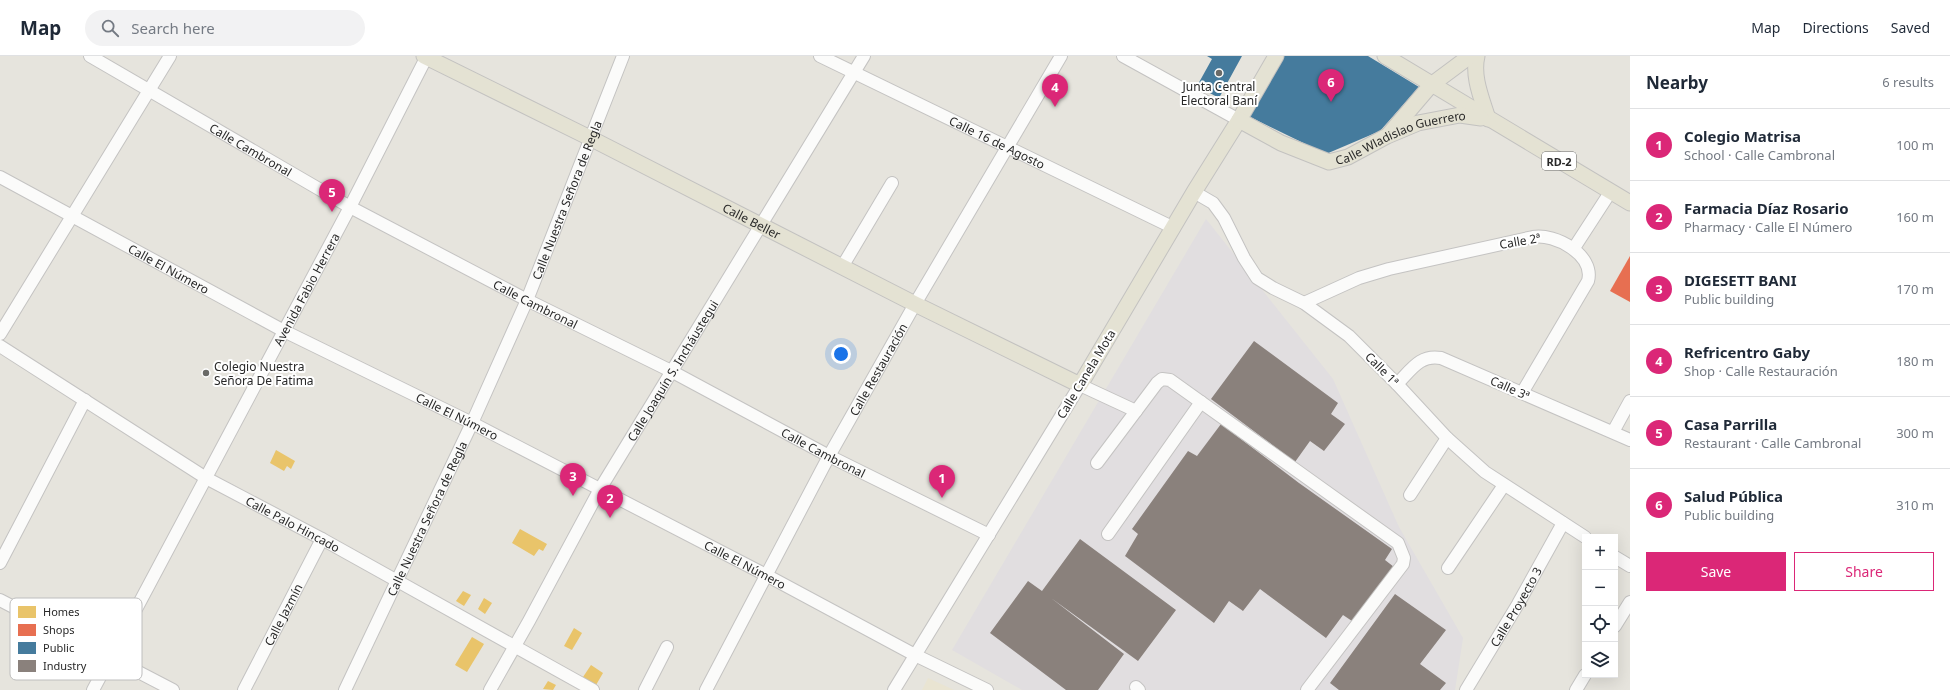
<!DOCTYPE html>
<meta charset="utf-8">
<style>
:root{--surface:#fff;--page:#f2f2f3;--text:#1f2937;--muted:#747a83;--line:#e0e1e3;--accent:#db2777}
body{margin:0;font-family:"Noto Sans",sans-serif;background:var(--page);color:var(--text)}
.controls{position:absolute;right:12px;bottom:12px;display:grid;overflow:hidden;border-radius:0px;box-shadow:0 4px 16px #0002}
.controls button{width:36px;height:36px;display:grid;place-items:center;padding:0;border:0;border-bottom:1px solid var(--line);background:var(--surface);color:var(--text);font:20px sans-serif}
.you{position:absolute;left:841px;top:298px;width:14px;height:14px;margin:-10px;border:3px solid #fff;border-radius:50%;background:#1a73e8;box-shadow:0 0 0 6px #1a73e833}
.badge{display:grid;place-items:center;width:26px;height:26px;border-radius:50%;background:var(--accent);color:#fff;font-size:13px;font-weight:700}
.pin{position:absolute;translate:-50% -33px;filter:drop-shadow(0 1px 2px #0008)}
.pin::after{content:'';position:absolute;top:21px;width:14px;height:12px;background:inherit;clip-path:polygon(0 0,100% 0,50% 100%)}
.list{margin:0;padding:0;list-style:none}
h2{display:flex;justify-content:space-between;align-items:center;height:52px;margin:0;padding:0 16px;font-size:17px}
h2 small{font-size:13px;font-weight:400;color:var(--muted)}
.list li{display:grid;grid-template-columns:26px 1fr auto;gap:12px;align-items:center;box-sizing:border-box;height:72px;padding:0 16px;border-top:1px solid var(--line)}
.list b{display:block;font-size:15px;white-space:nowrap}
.list p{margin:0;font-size:13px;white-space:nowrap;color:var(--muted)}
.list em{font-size:13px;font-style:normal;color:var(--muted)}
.actions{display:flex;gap:8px;padding:12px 16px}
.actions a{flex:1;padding:9px 0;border:1px solid var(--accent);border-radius:0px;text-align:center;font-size:14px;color:var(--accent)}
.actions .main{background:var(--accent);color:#fff}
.icon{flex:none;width:22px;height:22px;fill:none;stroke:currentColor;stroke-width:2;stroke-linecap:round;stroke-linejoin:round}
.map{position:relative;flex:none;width:1630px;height:634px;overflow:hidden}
header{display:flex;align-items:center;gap:24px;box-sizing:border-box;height:56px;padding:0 20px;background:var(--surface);border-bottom:1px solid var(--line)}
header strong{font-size:19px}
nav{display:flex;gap:22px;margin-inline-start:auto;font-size:14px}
.search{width:280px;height:36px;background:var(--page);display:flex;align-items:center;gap:10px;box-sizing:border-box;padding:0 14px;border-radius:22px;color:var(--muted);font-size:15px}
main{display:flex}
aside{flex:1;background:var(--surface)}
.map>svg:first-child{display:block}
.industrial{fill:#e1dee0}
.education{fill:#e9e4d2}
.homes{fill:#e9c46a}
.shops{fill:#e76f51}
.public{fill:#457b9d}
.industry{fill:#8a817c}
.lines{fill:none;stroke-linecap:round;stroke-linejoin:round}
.minor-casing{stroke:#c4c3c2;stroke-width:14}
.major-casing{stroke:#c3c2c0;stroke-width:17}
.minor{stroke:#fbfbfa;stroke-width:12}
.major{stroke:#e4e2d3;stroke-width:15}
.poi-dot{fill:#6a6a67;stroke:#fff;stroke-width:1.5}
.labels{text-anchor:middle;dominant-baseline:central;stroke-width:4;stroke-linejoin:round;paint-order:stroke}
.shield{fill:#fff;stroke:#686868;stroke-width:1}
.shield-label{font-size:11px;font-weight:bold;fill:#282828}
.poi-label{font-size:12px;fill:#282828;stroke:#fff}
.street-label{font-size:12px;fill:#282828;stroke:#fff}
.key{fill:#fff;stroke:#bebebe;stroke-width:1}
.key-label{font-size:11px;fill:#282828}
</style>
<header>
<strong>Map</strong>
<div class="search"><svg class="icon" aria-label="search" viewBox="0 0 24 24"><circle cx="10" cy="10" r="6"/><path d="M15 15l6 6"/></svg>Search here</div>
<nav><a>Map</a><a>Directions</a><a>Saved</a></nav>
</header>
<main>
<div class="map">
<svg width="1630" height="634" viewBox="0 0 1630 634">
<rect width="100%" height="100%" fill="#e6e4dd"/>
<path class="industrial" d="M1206 163 1333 323 1399 471 1463 582 1455 634H1022L952 594Z"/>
<path class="education" d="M928 622 954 634H922Z"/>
<g class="homes">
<path d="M276 394 295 405 291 413 287 410 284 415 270 407Z"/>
<path d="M520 473 547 488 543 495 539 493 534 500 512 487Z"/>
<path d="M463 535 471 539 464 550 456 545Z"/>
<path d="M484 542 492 547 485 558 478 553Z"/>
<path d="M574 572 582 577 572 594 564 590Z"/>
<path d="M472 581 484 588 467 616 455 609Z"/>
<path d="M591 609 603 617 596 629 583 621Z"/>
<path d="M548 625 556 629 553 634 543 633Z"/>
</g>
<path class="shops" d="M1630 200V246L1610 235Z"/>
<g class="public">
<path d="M1207 0H1242L1219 42 1197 30 1212 3Z"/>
<path d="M1282 0H1368L1419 31 1380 75 1326 98 1248 60Z"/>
</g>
<g class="industry">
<path d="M1254 285 1338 347 1331 358 1345 368 1324 395 1310 385 1295 406 1211 343Z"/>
<path d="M1221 368 1299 427 1392 493 1385 504 1394 511 1355 567 1343 559 1326 582 1260 533 1243 555 1229 545 1214 567 1125 500 1138 478 1132 473 1188 395 1197 400Z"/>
<path d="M1080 483 1176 554 1138 605 1051 542 1124 598 1098 634H1066L990 577 1028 525 1042 535Z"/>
<path d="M1395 538 1446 574 1420 608 1446 627 1440 634H1339L1330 627Z"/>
</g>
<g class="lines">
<defs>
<g id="minor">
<path id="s1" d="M90 0 350 151 527 244 671 315 829 400 989 479"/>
<path id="s2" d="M820 0 1174 172"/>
<path d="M1123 0 1239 64"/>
<path id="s3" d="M0 121 284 275 472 367 766 519 915 599 987 634"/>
<path d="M1194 136 1213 147 1224 162 1244 202 1257 222 1273 232 1304 247 1349 280 1397 328 1447 382 1485 416 1585 481"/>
<path d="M1574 192 1611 135"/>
<path d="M842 211 892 127"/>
<path d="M1304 247 1359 222 1389 213 1533 181C1555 177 1595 199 1588 225L1522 337"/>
<path d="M0 278 170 0"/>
<path id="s4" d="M0 290 206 422 322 483 593 634"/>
<path d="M1397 328C1411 314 1420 298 1441 302L1630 384"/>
<path d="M1613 376 1630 345"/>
<path d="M1097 407 1157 327 1162 323 1170 324 1398 487 1404 502 1403 508 1307 634"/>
<path d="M1410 439 1447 382"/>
<path d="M1108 478 1201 346"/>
<path d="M1615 501 1630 510"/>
<path d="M0 507 85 344"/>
<path d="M1448 512 1504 429"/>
<path d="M0 544 173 634"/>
<path d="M1615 570 1630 546"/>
<path d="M1136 631 1139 634"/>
<path id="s5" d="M93 634 350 151 427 0"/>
<path id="s6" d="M244 634 322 483"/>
<path id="s7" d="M345 634 472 367 527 244 623 0"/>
<path id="s8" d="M490 634 529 565 600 433 864 0"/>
<path d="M645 634 667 591"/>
<path id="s9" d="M706 634 829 400 915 248 1061 0"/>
<path d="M894 634 1080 329 1136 355"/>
<path id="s10" d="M1466 634 1518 548 1563 467"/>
<path d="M1576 634 1585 619"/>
</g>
<g id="major">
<path id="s11" d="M424 0 590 82 915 248 1080 329 1194 136 1239 64 1276 0"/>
<path d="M1385 0 1630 147"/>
<path d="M1477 0C1472 21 1482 43 1488 63"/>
<path id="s12" d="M1239 64 1281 87 1329 106 1348 101 1387 80 1418 67 1460 59 1481 62"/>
<path d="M1390 77 1431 29 1470 0"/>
</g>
</defs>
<use href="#minor" class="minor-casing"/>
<use href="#major" class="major-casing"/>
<use href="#minor" class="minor"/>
<use href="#major" class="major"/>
</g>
<g class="poi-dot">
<circle cx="1219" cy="17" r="4"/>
<circle cx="206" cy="317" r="4"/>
</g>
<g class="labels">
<rect class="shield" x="1542" y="96" width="34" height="18" rx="3"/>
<g class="shield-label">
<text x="1559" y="105">RD-2</text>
</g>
<g class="poi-label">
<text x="1219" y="30">Junta Central<tspan x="1219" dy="14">Electoral Baní</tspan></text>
<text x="214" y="310" text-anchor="start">Colegio Nuestra<tspan x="214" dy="14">Señora De Fatima</tspan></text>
</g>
<g class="street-label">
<text stroke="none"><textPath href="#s12" startOffset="176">Calle Wladislao Guerrero</textPath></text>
<text stroke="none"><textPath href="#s2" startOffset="197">Calle 16 de Agosto</textPath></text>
<text stroke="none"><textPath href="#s1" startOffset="186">Calle Cambronal</textPath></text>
<text stroke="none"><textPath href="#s7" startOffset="538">Calle Nuestra Señora de Regla</textPath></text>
<text stroke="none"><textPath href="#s11" startOffset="367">Calle Beller</textPath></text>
<text transform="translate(1520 185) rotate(-10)">Calle 2ª</text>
<text stroke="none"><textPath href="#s3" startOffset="192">Calle El Número</textPath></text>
<text stroke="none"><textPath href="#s5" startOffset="454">Avenida Fabio Herrera</textPath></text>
<text stroke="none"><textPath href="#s1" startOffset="510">Calle Cambronal</textPath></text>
<text transform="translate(1382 313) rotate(45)">Calle 1ª</text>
<text stroke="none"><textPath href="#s8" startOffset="368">Calle Joaquín S. Incháustegui</textPath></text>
<text stroke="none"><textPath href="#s9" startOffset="364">Calle Restauración</textPath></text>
<text transform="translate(1086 318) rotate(-59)">Calle Canela Mota</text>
<text transform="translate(1510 332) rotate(24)">Calle 3ª</text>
<text stroke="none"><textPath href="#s3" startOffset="516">Calle El Número</textPath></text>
<text stroke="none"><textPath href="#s1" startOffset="834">Calle Cambronal</textPath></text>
<text stroke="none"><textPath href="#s7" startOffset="190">Calle Nuestra Señora de Regla</textPath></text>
<text stroke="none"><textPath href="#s4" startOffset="343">Calle Palo Hincado</textPath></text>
<text stroke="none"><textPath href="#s3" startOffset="840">Calle El Número</textPath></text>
<text stroke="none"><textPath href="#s10" startOffset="97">Calle Proyecto 3</textPath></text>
<text stroke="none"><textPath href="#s6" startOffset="85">Calle Jazmín</textPath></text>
</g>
</g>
<rect x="10" y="542" width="132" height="82" rx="6" class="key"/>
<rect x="18" y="550" width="18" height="12" fill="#e9c46a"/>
<rect x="18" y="568" width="18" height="12" fill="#e76f51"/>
<rect x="18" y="586" width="18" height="12" fill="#457b9d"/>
<rect x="18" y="604" width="18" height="12" fill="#8a817c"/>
<g class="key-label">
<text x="43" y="560">Homes</text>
<text x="43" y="578">Shops</text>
<text x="43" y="596">Public</text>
<text x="43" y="614">Industry</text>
</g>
</svg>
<div class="controls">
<button>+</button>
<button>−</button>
<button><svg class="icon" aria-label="locate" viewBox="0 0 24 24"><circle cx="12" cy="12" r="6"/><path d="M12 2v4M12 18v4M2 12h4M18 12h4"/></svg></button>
<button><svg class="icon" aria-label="layers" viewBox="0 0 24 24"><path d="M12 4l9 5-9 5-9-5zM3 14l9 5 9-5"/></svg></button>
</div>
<div class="you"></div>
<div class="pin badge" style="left:942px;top:442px">1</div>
<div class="pin badge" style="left:610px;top:462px">2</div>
<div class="pin badge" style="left:573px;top:440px">3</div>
<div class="pin badge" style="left:1055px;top:51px">4</div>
<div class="pin badge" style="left:332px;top:156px">5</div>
<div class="pin badge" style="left:1331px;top:46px">6</div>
</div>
<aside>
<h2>Nearby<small>6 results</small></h2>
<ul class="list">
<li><span class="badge">1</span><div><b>Colegio Matrisa</b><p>School · Calle Cambronal</p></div><em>100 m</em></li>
<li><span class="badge">2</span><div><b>Farmacia Díaz Rosario</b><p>Pharmacy · Calle El Número</p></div><em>160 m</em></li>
<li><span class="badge">3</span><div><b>DIGESETT BANI</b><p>Public building</p></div><em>170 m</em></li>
<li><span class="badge">4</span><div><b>Refricentro Gaby</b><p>Shop · Calle Restauración</p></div><em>180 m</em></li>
<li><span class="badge">5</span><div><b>Casa Parrilla</b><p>Restaurant · Calle Cambronal</p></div><em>300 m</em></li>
<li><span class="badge">6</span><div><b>Salud Pública</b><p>Public building</p></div><em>310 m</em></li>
</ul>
<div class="actions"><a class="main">Save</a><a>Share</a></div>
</aside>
</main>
